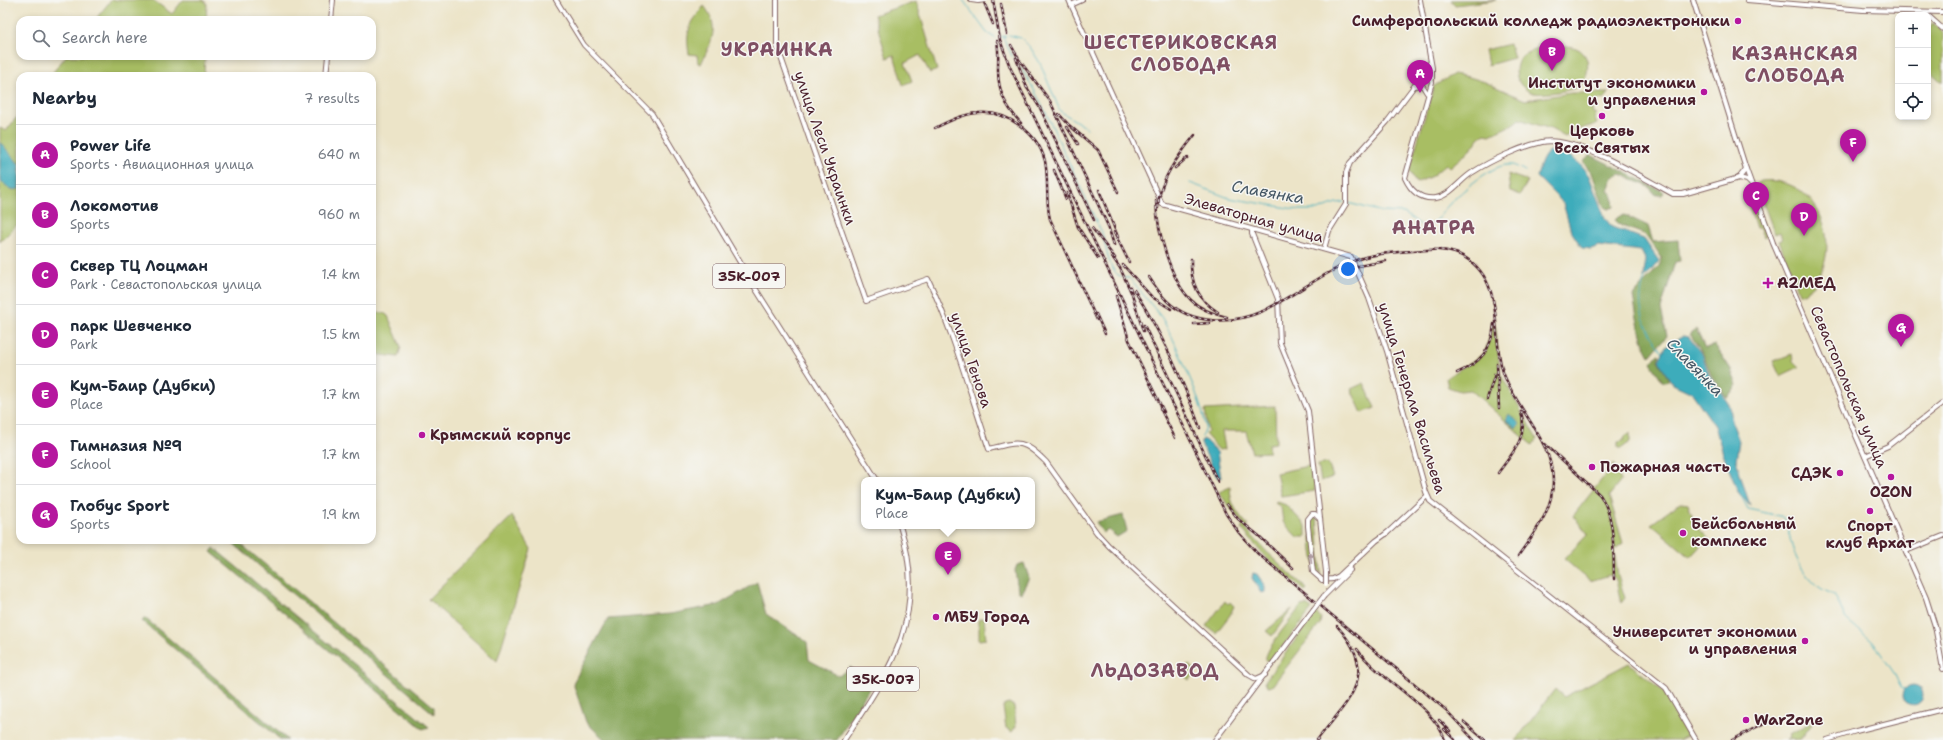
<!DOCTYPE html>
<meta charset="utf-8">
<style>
:root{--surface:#fff;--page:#f2f2f3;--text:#1f2937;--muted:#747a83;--line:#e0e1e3;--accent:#b5179e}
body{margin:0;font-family:"Shantell Sans",sans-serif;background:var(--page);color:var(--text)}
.controls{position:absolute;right:12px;top:12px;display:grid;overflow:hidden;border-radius:8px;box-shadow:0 2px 6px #0003}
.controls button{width:36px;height:36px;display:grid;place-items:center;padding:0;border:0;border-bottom:1px solid var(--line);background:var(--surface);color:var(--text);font:20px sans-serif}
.you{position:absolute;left:1348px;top:269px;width:14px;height:14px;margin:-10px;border:3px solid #fff;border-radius:50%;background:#1a73e8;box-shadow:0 0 0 6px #1a73e833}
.badge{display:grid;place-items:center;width:26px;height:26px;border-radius:50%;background:var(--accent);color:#fff;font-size:13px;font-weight:700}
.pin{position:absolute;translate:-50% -33px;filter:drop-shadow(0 1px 2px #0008)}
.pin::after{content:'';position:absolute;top:21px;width:14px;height:12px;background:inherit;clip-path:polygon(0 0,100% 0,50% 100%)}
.popup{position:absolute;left:861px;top:477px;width:174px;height:52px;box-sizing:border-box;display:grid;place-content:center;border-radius:8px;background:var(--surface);filter:drop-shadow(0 1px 3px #0005);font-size:13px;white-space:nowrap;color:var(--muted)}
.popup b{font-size:15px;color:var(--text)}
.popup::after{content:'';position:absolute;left:50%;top:100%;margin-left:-8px;border:8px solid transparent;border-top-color:var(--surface)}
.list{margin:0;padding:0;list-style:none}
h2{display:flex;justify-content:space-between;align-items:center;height:52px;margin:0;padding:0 16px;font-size:17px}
h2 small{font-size:13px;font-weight:400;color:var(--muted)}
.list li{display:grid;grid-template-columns:26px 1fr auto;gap:12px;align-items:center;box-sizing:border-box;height:60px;padding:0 16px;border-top:1px solid var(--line)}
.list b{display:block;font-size:15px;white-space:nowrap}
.list p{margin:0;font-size:13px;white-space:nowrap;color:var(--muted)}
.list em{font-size:13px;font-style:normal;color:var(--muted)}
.icon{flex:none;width:22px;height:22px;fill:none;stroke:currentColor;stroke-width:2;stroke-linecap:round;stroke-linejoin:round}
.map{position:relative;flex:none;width:1943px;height:740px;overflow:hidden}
.search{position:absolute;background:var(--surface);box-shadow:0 2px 6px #0003;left:16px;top:16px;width:360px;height:44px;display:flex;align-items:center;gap:10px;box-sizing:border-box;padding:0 14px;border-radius:12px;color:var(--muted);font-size:15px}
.panel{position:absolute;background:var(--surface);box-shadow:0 2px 6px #0003;left:16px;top:72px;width:360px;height:472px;border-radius:12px}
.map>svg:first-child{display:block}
.green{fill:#a8be63;stroke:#796e47}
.forest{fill:#86a559;stroke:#686242}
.water{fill:#3eacbb;stroke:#446673}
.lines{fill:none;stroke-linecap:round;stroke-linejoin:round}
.stream{stroke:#3eacbb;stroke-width:1}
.major-casing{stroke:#836462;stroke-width:6}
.major{stroke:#fff;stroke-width:4}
.rail-casing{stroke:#4a1f2b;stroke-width:2.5}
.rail{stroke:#f6f6f2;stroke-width:1;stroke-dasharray:3;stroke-linecap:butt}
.major-bridge-casing{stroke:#836462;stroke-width:6;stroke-linecap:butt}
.major-bridge{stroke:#fff;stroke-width:4}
.oneway{fill:#ae9aa0}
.poi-dot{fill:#b5179e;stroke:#f6f6f2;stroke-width:1.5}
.labels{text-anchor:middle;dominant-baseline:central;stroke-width:3;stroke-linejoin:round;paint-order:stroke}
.shield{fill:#f6f6f2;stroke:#7e6067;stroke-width:1}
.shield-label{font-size:14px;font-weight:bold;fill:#4a1f2b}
.poi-label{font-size:15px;font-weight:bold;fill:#4a1f2b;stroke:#f6f6f2;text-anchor:start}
.street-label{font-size:15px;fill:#4a1f2b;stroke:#f6f6f2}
.water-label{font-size:16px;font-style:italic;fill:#455765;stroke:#f6f6f2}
.district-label{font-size:19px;font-weight:bold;letter-spacing:1px;fill:#7f4f63;stroke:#f6f6f2}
</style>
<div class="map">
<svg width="1943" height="740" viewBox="0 0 1943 740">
<rect width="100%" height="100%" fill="#f6f6f2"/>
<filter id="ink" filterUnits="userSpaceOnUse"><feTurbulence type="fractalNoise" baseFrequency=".025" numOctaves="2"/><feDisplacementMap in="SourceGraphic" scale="8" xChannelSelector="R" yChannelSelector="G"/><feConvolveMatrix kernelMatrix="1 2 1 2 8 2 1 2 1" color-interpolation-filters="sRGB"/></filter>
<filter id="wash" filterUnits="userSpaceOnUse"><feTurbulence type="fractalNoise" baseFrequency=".012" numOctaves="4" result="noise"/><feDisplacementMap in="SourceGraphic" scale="16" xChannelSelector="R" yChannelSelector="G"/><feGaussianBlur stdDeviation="0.9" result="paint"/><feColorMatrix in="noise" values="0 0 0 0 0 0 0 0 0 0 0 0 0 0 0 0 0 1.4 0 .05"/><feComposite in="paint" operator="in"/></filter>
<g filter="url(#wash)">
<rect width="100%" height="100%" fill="#ece4c8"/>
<g class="green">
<path d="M111 0H153L172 14 183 0H204L207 4 206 20H95Z"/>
<path d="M1451 0H1496L1455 5Z"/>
<path d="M916 1 937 70 930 73 920 55 905 63 912 81 903 85 894 55 887 58 874 15Z"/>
<path d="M704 6C721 27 711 42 701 64L698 63 697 55 689 54C685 30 690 24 704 6Z"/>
<path d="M1933 23 1943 32V83L1928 70V28Z"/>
<path d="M1510 44 1514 58 1488 65 1485 50Z"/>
<path d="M1567 46C1573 47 1579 48 1583 53 1591 62 1588 79 1579 86 1572 91 1542 95 1534 93 1516 89 1509 65 1525 54 1536 47 1555 47 1567 46Z"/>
<path d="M66 56H205L204 76H50Z"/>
<path d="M1454 74 1469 77 1485 82 1525 100 1571 93H1609L1605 98 1597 100 1592 109 1593 113 1597 114 1594 117 1597 124 1576 130 1565 137 1551 129 1519 119C1513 126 1499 130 1490 135L1485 134 1480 137 1471 149 1450 167 1446 164 1432 176 1416 183 1409 170 1434 86Z"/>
<path d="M20 113V222L0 242V128L6 131Z"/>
<path d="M1508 174 1528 181 1520 195 1510 192Z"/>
<path d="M1761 181C1822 174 1850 257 1804 294L1799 293 1779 241 1782 240 1780 232 1775 234 1757 187V184Z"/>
<path d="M1754 200 1768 235 1764 238 1759 228H1756L1748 202Z"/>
<path d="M372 312 384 313 388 316 401 347 398 357 372 354Z"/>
<path d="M1493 323 1496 328 1500 373 1537 439 1532 445 1471 390 1460 391 1448 387 1446 378 1485 353Z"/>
<path d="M1792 354 1793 361 1799 367 1780 376 1773 361Z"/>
<path d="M1364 383 1375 408 1362 413 1351 389Z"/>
<path d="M1275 406 1276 443 1268 444 1269 452 1252 453 1246 431H1222L1225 449 1219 450 1205 434 1208 432 1205 410Z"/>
<path d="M1630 433V442L1622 448H1618V442L1623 441 1626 435Z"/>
<path d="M1328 463 1333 477 1321 481 1318 465Z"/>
<path d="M1614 464 1621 481 1609 496 1623 543 1614 550 1618 576 1625 598 1621 603 1616 580 1610 575 1590 581 1564 559 1588 534 1573 516Z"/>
<path d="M1312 465 1315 491 1281 496 1276 473Z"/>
<path d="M1230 487C1230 504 1237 513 1248 525L1246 529 1267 552 1307 589 1305 591 1266 558 1241 528 1244 524 1227 504 1219 492Z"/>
<path d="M1278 502 1286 505 1306 526V537H1297L1283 522 1281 507 1275 503Z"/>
<path d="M1680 503 1688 504 1696 526 1708 538 1690 557 1651 524Z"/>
<path d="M512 516 531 549 497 661 428 599Z"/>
<path d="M1314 516 1317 519 1321 574C1309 562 1312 536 1310 520Z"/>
<path d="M1225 601 1228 604 1230 602 1234 606 1230 615 1216 633 1206 626Z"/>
<path d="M1306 605 1312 609 1272 660 1270 661 1266 660C1263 651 1295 615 1301 606Z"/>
<path d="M1292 609 1272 636 1266 631Z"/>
<path d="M1316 612 1321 618 1320 624 1272 686 1267 687 1265 681Z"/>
<path d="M984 618 986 639 979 640V619Z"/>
<path d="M1629 663 1665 693 1689 735 1679 740H1516L1555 689 1564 697Z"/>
<path d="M1188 664 1196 671 1189 680 1181 673Z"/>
<path d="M1009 703 1014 706 1016 726 1012 732 1006 728 1003 707 1005 704Z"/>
<path d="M1811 723 1812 724 1801 739 1786 740 1790 738 1789 734Z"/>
</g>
<g class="forest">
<path d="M1591 155 1664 192 1662 195H1656L1649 187 1621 174 1613 177 1608 191 1612 194 1614 207 1608 209 1604 207 1592 173 1583 162Z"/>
<path d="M1625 215 1648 226 1653 242 1678 240 1680 261 1675 262 1661 309 1667 336 1650 356C1639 337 1637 317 1633 296L1659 266 1662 258 1646 235 1620 225 1615 220 1618 217Z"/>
<path d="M1696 329 1705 348 1715 345 1730 368 1737 385 1727 398 1711 375 1704 356 1690 334Z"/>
<path d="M1658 354 1660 355 1658 360 1668 378V381L1665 382H1663L1651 363Z"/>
<path d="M1123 515 1127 531 1117 537 1108 530 1103 533 1096 522Z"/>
<path d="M229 540H236L434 707V714Z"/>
<path d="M214 548 429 727 423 729 211 552Z"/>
<path d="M1024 563 1029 578 1021 593 1018 591 1015 570 1017 565Z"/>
<path d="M757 582 766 614 807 642 809 660 839 676 850 667 873 683 837 740H605L586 722 573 683 608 619 670 614 718 605Z"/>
<path d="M145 618 288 740H281L142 621Z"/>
</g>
<g class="water">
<path d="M0 142 20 165 19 189 11 190 0 180Z"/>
<path d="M1558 148 1580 164 1589 176 1605 218 1612 227 1644 239 1659 261 1644 279 1645 259 1641 251 1599 246 1591 249 1582 248 1571 231 1563 203 1537 177C1540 166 1543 150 1558 148Z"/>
<path d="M1683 336 1689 337 1703 356 1709 375 1730 406 1732 422 1739 441 1736 460 1750 506 1738 492 1723 454 1715 426 1692 393 1673 384 1664 371 1659 360 1666 347Z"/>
<path d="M1509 414 1520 424 1516 428 1506 420Z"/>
<path d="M1204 439 1217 452 1221 478 1217 477 1201 444V441Z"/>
<path d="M1253 573 1257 574 1265 586V592L1261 593 1252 578Z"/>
<circle cx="1913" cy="695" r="10"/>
</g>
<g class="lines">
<g class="stream">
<path d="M963 0 987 33 995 38"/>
<path d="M1009 35 1021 38 1030 47 1040 63 1060 111 1087 128"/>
<path d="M1000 37 1006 36"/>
<path d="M1003 37 1013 58"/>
<path d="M1021 68 1032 86 1046 113 1097 223"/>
<path d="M1190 183 1229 198 1300 210H1318L1336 203 1344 202"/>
<path d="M1348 203 1383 212 1404 213 1424 227C1435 225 1438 218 1445 209 1456 196 1493 162 1511 165 1515 165 1521 169 1525 171"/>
<path d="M1098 225 1102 232"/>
<path d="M1102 233C1107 247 1108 280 1129 278L1133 282 1162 318 1174 341 1195 390 1203 414 1206 427 1202 437"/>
<path d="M1645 277C1634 312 1645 325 1663 353"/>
<path d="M1741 496 1748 509 1780 516"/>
<path d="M1781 516C1790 521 1788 530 1790 538 1794 560 1811 589 1834 594L1846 619 1873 642 1894 673 1900 686 1906 690"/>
</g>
</g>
</g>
<g filter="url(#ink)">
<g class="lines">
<defs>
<g id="major">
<path d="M556 0 584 45 652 114 757 291 877 480"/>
<path d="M777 0V46L866 301 928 279C954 333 970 393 989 449 1019 441 1023 439 1046 462L1097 533 1109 546 1249 675 1256 679 1265 675"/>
<path d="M971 0 978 1"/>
<path d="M1069 0 1162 204 1351 257 1369 298 1387 351 1426 492 1430 501 1666 688 1696 740"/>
<path d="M1420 0 1432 68V79"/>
<path d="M1693 0 1746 169 1773 243 1926 598 1935 626 1943 669"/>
<path d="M1747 0 1863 10 1943 12"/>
<path d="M1071 5 1082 0"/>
<path d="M1925 13 1943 29"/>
<path d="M331 20 333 0"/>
<path d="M1424 75 1430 63"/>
<path d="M326 76 328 56"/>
<path d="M1415 86 1422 85 1427 93"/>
<path d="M1739 178 1746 169"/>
<path d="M1252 230V234L1278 299 1280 343 1308 411 1326 572"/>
<path d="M1324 249 1329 231 1346 204V173L1350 163 1387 122 1421 77 1426 75 1430 77 1432 82 1405 178C1411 191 1421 200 1436 198 1450 196 1461 179 1473 172 1492 160 1520 147 1542 142 1575 135 1643 178 1673 194H1683L1739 178 1747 180 1751 184"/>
<path d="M1865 456 1888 446 1943 403"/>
<path d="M1320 519 1315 514H1312L1308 519V526L1313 572 1322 580 1333 579 1339 576 1376 541 1387 533"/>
<path d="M1386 534 1427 496"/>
<path d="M1906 551 1943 536"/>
<path d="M1324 596 1350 570"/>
<path d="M844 740C891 669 929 615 900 526"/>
<path d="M1215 740 1313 610"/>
<path d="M1827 740 1856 731 1943 709"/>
</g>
</defs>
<use href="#major" class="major-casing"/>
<use href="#major" class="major"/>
<defs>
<g id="rail">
<path d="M983 0 993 24"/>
<path d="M993 0 1000 40 1010 67 1226 514 1239 533 1257 553 1446 710 1474 740"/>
<path d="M1001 4 1007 34"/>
<path d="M997 41C999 51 998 60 998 70 998 92 1006 107 1021 123"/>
<path d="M1011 45 1020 61 1050 101 1108 226 1114 245"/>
<path d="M1016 58 1027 88"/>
<path d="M1026 86 1040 108 1094 220"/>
<path d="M1059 114 1069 125 1098 150 1118 192"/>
<path d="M1067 127 1078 144"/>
<path d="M935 128C949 121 963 114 978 113 1007 110 1038 133 1045 161 1049 180 1045 200 1050 219L1097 320"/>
<path d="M1175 168 1188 157"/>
<path d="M1054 170 1066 199"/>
<path d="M1099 190 1118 237"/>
<path d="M1067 193 1078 227 1098 258"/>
<path d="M1156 201C1157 230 1170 280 1191 300 1201 310 1213 314 1227 317"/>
<path d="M1158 208C1158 181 1179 155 1195 135"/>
<path d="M1092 228 1115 258"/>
<path d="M1114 232 1129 262"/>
<path d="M1111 255 1120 268 1131 292"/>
<path d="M1191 259C1190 281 1198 300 1218 312"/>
<path d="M1123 265 1152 297 1171 309"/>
<path d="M1353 267 1386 261"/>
<path d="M1149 277C1154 285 1160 294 1167 301 1193 326 1233 324 1263 311 1296 295 1327 269 1362 258 1378 253 1396 252 1413 251 1427 250 1441 248 1455 253 1468 257 1480 268 1486 280 1501 309 1493 342 1503 372 1515 408 1553 441 1553 481 1553 511 1534 533 1518 556"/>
<path d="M1130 287 1143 331"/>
<path d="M1134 290C1161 332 1183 380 1200 428"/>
<path d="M1116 296 1129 340 1164 412"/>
<path d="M1096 314 1105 334"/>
<path d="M1194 324 1210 323"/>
<path d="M1144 325 1218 482"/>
<path d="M1497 364 1499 408"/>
<path d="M1457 373C1480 363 1492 350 1494 324"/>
<path d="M1487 399 1495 374"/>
<path d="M1160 408 1175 438"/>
<path d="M1545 444 1600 495C1616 519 1613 551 1614 579"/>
<path d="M1498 473C1511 455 1529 437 1521 412"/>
<path d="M1227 504 1238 519 1258 535 1293 568"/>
<path d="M1357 649C1380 681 1433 704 1445 740"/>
<path d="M1439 720 1450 731"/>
<path d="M1464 722 1485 740"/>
<path d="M1444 729 1455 740"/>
<path d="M1317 740C1349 699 1381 674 1337 626"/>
<path d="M1732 740 1772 719"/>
</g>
</defs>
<use href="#rail" class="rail-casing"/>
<use href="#rail" class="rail"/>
<defs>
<g id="major-bridge">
<path d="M978 1 986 0"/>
<path d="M1326 572V584"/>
<path d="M1313 610 1324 596"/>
</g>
</defs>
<use href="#major-bridge" class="major-bridge-casing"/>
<use href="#major-bridge" class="major-bridge"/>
</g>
<defs><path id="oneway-solid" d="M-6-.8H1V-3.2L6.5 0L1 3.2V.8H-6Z"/></defs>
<use class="oneway" href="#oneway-solid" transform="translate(1311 558) rotate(-95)"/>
</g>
<g class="poi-dot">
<circle cx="1738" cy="21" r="4"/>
<circle cx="1704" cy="92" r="4"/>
<circle cx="1602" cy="116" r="4"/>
<path d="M1766 277h4v4h4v4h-4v4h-4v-4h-4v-4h4z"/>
<circle cx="422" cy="435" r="4"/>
<circle cx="1592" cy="467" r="4"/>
<circle cx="1840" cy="473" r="4"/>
<circle cx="1891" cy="477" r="4"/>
<circle cx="1870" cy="511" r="4"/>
<circle cx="1683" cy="533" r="4"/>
<circle cx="936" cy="617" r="4"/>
<circle cx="1805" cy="641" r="4"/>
<circle cx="1746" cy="720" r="4"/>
</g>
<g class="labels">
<g class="shield">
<rect x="713" y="264" width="72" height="24" rx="3"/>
<rect x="847" y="667" width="72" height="24" rx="3"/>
</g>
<g class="shield-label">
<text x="749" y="276">35К-007</text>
<text x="883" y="679">35К-007</text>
</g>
<g class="poi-label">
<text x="1730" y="21" text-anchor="end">Симферопольский колледж радиоэлектроники</text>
<text x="1696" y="83" text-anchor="end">Институт экономики<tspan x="1696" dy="17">и управления</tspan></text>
<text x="1602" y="131" text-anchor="middle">Церковь<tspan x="1602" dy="17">Всех Святых</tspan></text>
<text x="1777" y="283">А2МЕД</text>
<text x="430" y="435">Крымский корпус</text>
<text x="1600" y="467">Пожарная часть</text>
<text x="1832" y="473" text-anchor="end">СДЭК</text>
<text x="1891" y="492" text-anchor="middle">OZON</text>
<text x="1691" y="524">Бейсбольный<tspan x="1691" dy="17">комплекс</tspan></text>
<text x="1870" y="526" text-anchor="middle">Спорт<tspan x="1870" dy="17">клуб Архат</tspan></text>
<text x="944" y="617">МБУ Город</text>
<text x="1797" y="632" text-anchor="end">Университет экономии<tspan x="1797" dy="17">и управления</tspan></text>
<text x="1754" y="720">WarZone</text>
</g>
<g class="street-label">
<text transform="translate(825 148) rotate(71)">улица Леси Украинки</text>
<text transform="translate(1254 218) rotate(16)">Элеваторная улица</text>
<text transform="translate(971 360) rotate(71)">улица Генова</text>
<text transform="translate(1849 387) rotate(67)">Севастопольская улица</text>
<text transform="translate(1412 398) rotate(73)">улица Генерала Васильева</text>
</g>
<g class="water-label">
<text transform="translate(1268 192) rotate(10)">Славянка</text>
<text transform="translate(1695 367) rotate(46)">Славянка</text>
</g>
<g class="district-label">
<text x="1181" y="42">ШЕСТЕРИКОВСКАЯ<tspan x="1181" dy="22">СЛОБОДА</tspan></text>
<text x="777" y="49">УКРАИНКА</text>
<text x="1795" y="53">КАЗАНСКАЯ<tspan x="1795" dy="22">СЛОБОДА</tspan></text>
<text x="1434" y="227">АНАТРА</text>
<text x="1155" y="670">ЛЬДОЗАВОД</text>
</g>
</g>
</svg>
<div class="controls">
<button>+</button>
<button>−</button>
<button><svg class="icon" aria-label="locate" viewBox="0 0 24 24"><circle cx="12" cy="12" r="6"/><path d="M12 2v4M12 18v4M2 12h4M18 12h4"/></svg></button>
</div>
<div class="you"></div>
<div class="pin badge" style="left:1420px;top:93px">A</div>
<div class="pin badge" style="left:1552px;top:71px">B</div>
<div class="pin badge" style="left:1756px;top:215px">C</div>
<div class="pin badge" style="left:1804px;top:236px">D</div>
<div class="pin badge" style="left:948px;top:575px">E</div>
<div class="popup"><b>Кум-Баир (Дубки)</b>Place</div>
<div class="pin badge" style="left:1853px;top:162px">F</div>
<div class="pin badge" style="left:1901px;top:347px">G</div>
<div class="search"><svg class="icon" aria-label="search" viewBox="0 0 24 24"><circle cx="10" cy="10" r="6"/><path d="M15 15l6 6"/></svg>Search here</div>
<section class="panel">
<h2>Nearby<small>7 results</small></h2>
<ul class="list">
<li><span class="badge">A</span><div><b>Power Life</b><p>Sports · Авиационная улица</p></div><em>640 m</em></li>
<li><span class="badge">B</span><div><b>Локомотив</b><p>Sports</p></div><em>960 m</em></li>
<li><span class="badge">C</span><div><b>Сквер ТЦ Лоцман</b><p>Park · Севастопольская улица</p></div><em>1.4 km</em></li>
<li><span class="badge">D</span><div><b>парк Шевченко</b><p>Park</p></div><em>1.5 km</em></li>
<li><span class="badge">E</span><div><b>Кум-Баир (Дубки)</b><p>Place</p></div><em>1.7 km</em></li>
<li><span class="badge">F</span><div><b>Гимназия №9</b><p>School</p></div><em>1.7 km</em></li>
<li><span class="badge">G</span><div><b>Глобус Sport</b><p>Sports</p></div><em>1.9 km</em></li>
</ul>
</section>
</div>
